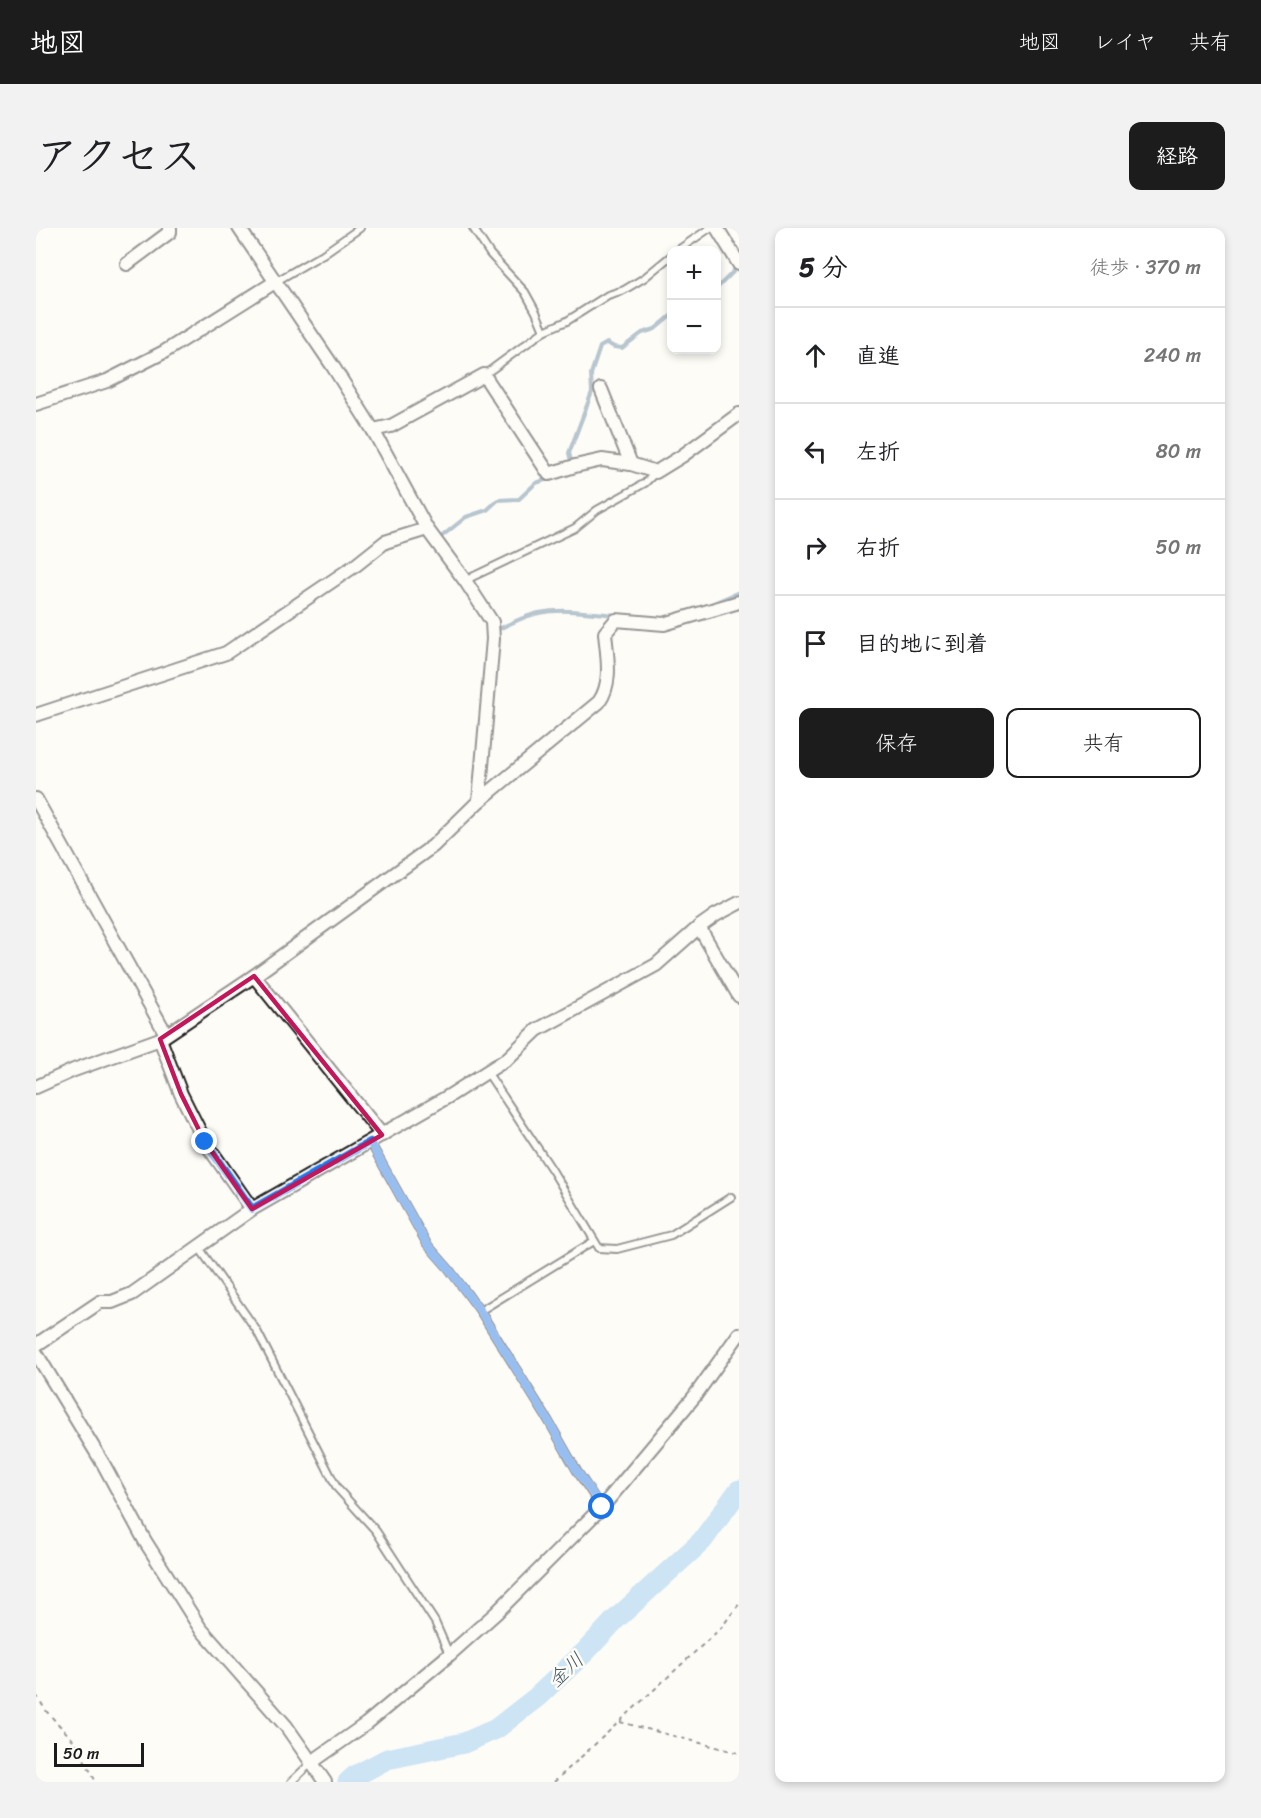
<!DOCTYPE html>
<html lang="ja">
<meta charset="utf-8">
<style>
:root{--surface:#fff;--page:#f2f2f2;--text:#202124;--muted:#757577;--line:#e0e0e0;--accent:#1c1c1c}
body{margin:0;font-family:Sriracha,"Klee One",sans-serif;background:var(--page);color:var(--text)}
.controls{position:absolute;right:18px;top:18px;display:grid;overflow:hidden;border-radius:12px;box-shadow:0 3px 9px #0003}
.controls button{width:54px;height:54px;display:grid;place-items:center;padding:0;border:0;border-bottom:2px solid var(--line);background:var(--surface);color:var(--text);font:30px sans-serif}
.scale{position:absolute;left:18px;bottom:15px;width:90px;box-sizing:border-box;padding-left:6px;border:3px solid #1c1c1c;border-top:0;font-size:16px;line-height:21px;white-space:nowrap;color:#1c1c1c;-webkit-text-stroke:4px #fdfcf7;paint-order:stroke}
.stop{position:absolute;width:18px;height:18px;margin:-14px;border:4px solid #1a73e8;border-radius:50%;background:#fff}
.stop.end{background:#1a73e8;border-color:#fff;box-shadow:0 2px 6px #0008}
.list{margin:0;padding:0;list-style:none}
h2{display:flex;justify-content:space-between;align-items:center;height:78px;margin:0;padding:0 24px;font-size:26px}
h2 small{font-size:20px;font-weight:400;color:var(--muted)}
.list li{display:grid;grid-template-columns:39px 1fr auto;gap:18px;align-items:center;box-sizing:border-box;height:96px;padding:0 24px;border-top:2px solid var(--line)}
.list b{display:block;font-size:22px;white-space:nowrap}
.list em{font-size:20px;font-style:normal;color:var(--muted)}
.actions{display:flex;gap:12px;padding:18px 24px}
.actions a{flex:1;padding:14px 0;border:2px solid var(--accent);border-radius:12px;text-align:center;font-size:21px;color:var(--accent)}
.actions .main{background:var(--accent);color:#fff}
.icon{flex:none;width:33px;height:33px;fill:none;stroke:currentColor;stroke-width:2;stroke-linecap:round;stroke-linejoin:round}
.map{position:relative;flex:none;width:703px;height:1554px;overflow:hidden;border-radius:12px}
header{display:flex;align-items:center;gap:36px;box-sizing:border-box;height:84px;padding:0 30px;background:var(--accent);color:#fff}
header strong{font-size:28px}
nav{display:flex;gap:33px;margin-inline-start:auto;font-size:21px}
.intro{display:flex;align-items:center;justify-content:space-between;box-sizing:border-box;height:144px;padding:0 36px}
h1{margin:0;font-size:42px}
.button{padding:15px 27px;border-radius:12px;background:var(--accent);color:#fff;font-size:21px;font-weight:700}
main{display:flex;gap:36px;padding:0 36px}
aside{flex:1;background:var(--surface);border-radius:12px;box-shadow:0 3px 9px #0003}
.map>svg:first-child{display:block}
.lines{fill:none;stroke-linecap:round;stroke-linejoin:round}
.stream{stroke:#62839b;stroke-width:4}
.river{stroke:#90c7ef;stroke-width:21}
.service-casing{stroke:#1c1c1c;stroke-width:10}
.minor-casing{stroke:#1c1c1c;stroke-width:16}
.path{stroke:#1c1c1c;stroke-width:2;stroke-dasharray:4.5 4.5;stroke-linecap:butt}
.service{stroke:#fdfcf7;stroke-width:6}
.minor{stroke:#fdfcf7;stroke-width:12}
.route{stroke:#1a73e8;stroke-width:8}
.marked{fill:none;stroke:#c2185b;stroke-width:4.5;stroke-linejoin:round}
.labels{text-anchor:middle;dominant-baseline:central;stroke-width:5;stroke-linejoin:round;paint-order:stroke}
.water-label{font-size:20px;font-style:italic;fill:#455866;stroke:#fdfcf7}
</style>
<header>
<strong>地図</strong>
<nav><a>地図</a><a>レイヤ</a><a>共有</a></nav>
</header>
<div class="intro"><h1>アクセス</h1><a class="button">経路</a></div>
<main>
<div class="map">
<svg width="703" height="1554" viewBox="0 0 703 1554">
<rect width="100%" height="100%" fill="#fdfcf7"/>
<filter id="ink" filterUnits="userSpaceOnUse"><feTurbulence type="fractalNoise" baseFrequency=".0167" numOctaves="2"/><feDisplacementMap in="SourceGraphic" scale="12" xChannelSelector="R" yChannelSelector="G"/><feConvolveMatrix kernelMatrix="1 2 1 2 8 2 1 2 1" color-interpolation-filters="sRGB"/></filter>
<g filter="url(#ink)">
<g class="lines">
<g class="stream">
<path d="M680 61 697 44 701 37"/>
<path d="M536 237 533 225 556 164 555 146 564 119 571 115 578 119 586 120 606 105 619 101 636 87"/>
<path d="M405 309 430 289 451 282 462 272 483 271 500 255 515 250"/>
<path d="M675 376 703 364"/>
<path d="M459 403C473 396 488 388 503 385 529 380 554 385 580 387"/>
</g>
<path class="river" d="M312 1554 319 1548 351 1531 428 1515 460 1501 501 1469 550 1423 579 1392 666 1313 703 1262"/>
<defs>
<g id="service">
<path d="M437 0 454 26 489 64 500 84 508 103"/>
<path d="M642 22 674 0"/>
<path d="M239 54 287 26 324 0"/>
<path d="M448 147 508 103 531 93 572 67 588 62 608 50 636 27"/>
<path d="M430 354 436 349 539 300 561 282 609 255 620 244"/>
<path d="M451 844 516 942 563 1020 581 1021 635 1007 695 969"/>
<path d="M334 914 391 1016 413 1041 444 1083 512 1192 541 1243 565 1279"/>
<path d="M162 1018 221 1103 301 1260 340 1303 399 1394 413 1426"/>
<path d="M444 1083 558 1013"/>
<path d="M255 1554 275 1535"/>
</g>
<g id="minor">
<path d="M203 0 296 137 337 202 391 301 430 354 456 394 457 411 443 573"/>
<path d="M681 0 703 36"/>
<path d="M91 36 134 4V0"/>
<path d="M565 161 595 236 620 244 646 228 703 186"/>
<path d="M0 176 71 153 128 124 239 54"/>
<path d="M337 202 355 198 448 147 513 246 539 238 566 232 595 236"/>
<path d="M0 487 190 425 320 337 349 314 391 301"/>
<path d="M0 571 130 806"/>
<path d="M663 699 703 768"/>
<path d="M218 748 346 907"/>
<path d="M124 811 145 866 169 914 216 981"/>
<path d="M0 859 38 842 124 811 218 748 397 618 443 573 563 474C577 454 571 428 569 405L580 392 628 396 703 374"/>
<path d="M0 1117 64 1074H76L96 1066 216 981 413 868 471 831 501 802 620 737 663 699 680 687 703 675"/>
<path d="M0 1125 68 1237 109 1313 164 1400 250 1498 289 1554"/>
<path d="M276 1534 330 1496 413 1427 460 1385 566 1279 658 1169 703 1106"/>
</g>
</defs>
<use href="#service" class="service-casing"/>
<use href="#minor" class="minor-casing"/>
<g class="path">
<path d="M0 1467 11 1484 39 1514 60 1554"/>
<path d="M584 1494 703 1525"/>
<path d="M518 1554 685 1400 703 1376"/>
</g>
<use href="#service" class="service"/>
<use href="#minor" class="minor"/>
</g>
</g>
<g class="lines" filter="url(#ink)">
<path class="route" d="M169 914 216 981 334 914 391 1016 413 1041 444 1083 512 1192 541 1243 566 1279"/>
</g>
<path d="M0 0H703V1554H0ZM218 748 346 907 216 981 169 914 145 866 124 811Z" fill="#fdfcf7" fill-opacity=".55" fill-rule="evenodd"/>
<path class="marked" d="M218 748 346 907 216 981 169 914 145 866 124 811Z"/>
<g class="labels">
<g class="water-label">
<text transform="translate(530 1442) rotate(-43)">金川</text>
</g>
</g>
</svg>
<div class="controls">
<button>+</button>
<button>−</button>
</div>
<div class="scale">50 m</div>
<div class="stop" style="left:566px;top:1279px"></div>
<div class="stop end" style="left:169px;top:914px"></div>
</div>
<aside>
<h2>5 分<small>徒歩 · 370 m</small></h2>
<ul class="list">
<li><svg class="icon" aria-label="ahead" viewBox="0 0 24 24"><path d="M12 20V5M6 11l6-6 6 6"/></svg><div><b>直進</b></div><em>240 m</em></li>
<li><svg class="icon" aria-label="left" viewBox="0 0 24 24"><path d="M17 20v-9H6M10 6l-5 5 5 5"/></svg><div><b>左折</b></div><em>80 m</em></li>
<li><svg class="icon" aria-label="right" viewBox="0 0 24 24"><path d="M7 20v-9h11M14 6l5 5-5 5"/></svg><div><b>右折</b></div><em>50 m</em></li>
<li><svg class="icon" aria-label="arrive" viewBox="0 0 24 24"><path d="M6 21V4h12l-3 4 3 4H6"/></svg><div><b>目的地に到着</b></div></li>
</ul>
<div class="actions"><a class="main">保存</a><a>共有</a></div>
</aside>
</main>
